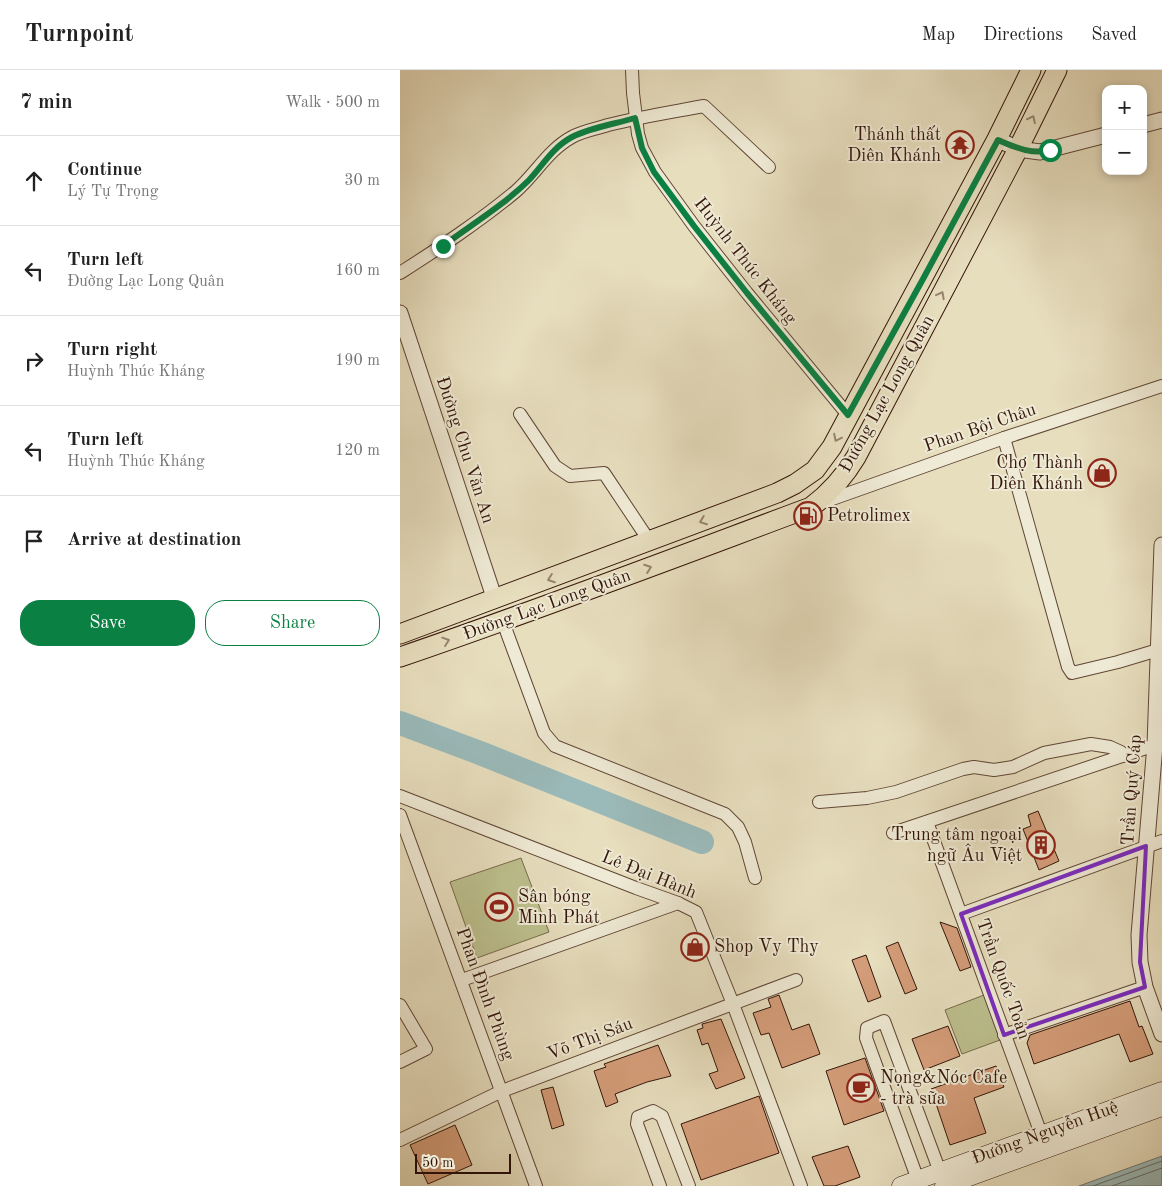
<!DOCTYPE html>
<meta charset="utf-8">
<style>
:root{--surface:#fff;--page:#f2f2f2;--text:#222;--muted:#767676;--line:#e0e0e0;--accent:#0b8043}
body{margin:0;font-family:"Old Standard TT",serif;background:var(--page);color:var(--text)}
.controls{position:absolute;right:15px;top:15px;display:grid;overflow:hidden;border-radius:10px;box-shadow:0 2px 8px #0003}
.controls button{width:45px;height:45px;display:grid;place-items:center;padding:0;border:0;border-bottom:1px solid var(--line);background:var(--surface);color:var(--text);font:25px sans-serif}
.scale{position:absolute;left:15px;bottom:12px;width:96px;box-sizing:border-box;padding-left:5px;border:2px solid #341509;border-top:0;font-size:14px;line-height:18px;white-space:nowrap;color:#341509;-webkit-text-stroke:4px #efead5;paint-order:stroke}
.stop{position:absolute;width:15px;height:15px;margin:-11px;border:4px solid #0b8043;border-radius:50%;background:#fff}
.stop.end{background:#0b8043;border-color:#fff;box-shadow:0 1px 5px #0008}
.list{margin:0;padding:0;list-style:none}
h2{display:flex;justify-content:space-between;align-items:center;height:65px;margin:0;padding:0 20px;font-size:21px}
h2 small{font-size:16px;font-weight:400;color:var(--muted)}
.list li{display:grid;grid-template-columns:32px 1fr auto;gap:15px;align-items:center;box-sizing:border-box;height:90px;padding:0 20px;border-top:1px solid var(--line)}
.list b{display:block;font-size:19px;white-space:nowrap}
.list p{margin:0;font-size:16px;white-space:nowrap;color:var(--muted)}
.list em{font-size:16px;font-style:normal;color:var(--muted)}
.actions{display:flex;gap:10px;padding:15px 20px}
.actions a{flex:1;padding:11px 0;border:1px solid var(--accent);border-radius:20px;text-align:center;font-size:18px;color:var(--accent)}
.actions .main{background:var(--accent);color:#fff}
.icon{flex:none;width:28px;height:28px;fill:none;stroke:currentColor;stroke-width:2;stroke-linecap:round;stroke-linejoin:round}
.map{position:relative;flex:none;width:762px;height:1116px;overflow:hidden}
header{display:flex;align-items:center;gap:30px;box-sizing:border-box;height:70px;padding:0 25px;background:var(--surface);border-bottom:1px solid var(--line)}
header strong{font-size:24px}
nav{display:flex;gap:28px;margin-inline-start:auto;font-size:18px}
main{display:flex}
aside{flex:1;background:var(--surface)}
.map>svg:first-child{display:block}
.green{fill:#bcbf8d;stroke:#786a4b}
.water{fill:#9ababa;stroke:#717873}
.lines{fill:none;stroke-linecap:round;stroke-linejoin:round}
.shore{stroke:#676862;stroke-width:1}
.river{stroke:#9ababa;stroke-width:24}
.building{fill:#d49d79;stroke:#341509}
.minor-casing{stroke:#614736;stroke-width:14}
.tertiary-casing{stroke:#614736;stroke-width:17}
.secondary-casing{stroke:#341509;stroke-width:19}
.primary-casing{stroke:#341509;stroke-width:21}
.minor{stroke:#efead5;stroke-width:12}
.tertiary{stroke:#efead5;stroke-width:15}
.secondary{stroke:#efead5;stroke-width:18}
.primary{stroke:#e7debe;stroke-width:19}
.oneway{stroke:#96846d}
.route{stroke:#0b8043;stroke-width:6}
.marked{fill:none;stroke:#7b2cbf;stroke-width:4;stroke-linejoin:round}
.labels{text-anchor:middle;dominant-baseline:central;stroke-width:4;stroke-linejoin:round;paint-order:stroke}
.poi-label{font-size:18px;fill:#341509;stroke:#efead5;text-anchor:start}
.street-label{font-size:18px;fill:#341509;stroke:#efead5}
</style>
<header>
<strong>Turnpoint</strong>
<nav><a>Map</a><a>Directions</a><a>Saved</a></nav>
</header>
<main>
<aside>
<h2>7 min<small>Walk · 500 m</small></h2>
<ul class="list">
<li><svg class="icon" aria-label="ahead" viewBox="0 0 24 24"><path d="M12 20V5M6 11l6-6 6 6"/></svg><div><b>Continue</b><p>Lý Tự Trọng</p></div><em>30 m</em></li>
<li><svg class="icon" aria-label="left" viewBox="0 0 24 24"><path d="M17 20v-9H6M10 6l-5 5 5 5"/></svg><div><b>Turn left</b><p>Đường Lạc Long Quân</p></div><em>160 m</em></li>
<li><svg class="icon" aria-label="right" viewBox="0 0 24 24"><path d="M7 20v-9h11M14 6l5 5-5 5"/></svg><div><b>Turn right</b><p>Huỳnh Thúc Kháng</p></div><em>190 m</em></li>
<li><svg class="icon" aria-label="left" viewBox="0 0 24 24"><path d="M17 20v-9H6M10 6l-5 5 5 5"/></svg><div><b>Turn left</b><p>Huỳnh Thúc Kháng</p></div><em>120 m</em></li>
<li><svg class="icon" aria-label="arrive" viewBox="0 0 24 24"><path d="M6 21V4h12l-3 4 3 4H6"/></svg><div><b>Arrive at destination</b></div></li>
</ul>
<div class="actions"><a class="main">Save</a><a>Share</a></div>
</aside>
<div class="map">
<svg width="762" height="1116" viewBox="0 0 762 1116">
<rect width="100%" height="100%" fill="#e7debe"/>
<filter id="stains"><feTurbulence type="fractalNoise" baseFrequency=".004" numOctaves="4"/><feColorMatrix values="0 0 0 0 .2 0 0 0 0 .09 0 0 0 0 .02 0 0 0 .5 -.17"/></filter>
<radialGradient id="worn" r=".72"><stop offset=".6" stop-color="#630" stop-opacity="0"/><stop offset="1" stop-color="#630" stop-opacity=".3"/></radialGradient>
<g class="green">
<path d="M121 788 149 862 77 888 50 812Z"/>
<path d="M584 925 600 970 562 984 545 940Z"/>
</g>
<path class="water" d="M762 1086V1116H679Z"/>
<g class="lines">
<g class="shore">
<path d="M693 1116 762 1091"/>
<path d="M712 1116 762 1098"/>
</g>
<path class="river" d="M0 653 80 683 302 772"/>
</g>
<g class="building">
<path d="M638 741 659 791 639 800 623 759 631 756 628 745Z"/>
<path d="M540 852 557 858 571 897 560 901Z"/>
<path d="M498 872 517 919 505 924 486 877Z"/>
<path d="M466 885 481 927 468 932 452 890Z"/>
<path d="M379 925 392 960 409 954 420 984 382 998 369 963 361 965 353 943 371 937 368 929Z"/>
<path d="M730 931 739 957 742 956 753 984 730 992 719 964 634 994 627 973 630 965Z"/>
<path d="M321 949 345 1008 316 1019 309 1004 318 1001 308 973 302 975 297 960 303 958 302 954Z"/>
<path d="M548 956 560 986 524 1000 512 969Z"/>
<path d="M258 975 271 1006 247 1012 215 1024 218 1032 206 1037 194 1001 206 997 204 994Z"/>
<path d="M465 988 484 1041 444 1055 426 1001Z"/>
<path d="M596 996 604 1017 574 1028 586 1063 550 1075 531 1019Z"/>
<path d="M153 1017 164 1055 152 1059 141 1020Z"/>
<path d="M359 1026 379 1083 301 1110 281 1054Z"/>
<path d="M55 1055 72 1095 28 1114 10 1075Z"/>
<path d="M448 1076 460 1107 435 1116H424L412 1087Z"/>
</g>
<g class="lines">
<defs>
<g id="minor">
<path d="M232 0 233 23 238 64 242 78 255 102 294 156 347 223 448 345"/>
<path d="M0 203C39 178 79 152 115 122 135 105 148 80 172 67 183 61 196 59 208 55 240 47 272 42 304 36L369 97"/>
<path d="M120 344 155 396 170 406 204 403 250 472"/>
<path d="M604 368 668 597 672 603 718 592 758 580"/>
<path d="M421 433 604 368 762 316"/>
<path d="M103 552 144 663 155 676 325 744 338 757 345 772 355 808"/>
<path d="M0 726 236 818 278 833 296 842 333 934 401 1116"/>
<path d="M419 732 467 728 496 722 563 699 574 697 594 700 613 697 644 683 691 674 710 677 721 682 723 686"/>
<path d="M0 745 136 1116"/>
<path d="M527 752 644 1072"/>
<path d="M493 763 755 675"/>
<path d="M561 844 762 771"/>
<path d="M62 910 278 833"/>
<path d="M0 935 26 979 0 992"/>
<path d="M604 965 745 917"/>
<path d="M0 1070 102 1021 396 910"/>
<path d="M518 1110 466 968 467 958 484 951 540 1102"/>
<path d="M260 1116 237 1054 238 1047 253 1041 262 1046 289 1116"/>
</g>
<g id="tertiary">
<path d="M743 55 762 50"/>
<path d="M597 69 618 79 640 82 706 65"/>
<path d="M0 243 95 530"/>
<path d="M762 475 755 675 739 865 740 892 745 917 762 964"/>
</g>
<g id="secondary">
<path d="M501 1116 762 1021"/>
<path d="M544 1116 762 1037"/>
</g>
<g id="primary">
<path d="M0 564 377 423 395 414 415 400 432 377 597 69 631 0"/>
<path d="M0 587C138 540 274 488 411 437 430 423 444 407 456 387L618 79 657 0"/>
</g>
</defs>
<use href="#minor" class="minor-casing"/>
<use href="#tertiary" class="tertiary-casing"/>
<use href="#secondary" class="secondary-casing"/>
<use href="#primary" class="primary-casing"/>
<use href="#minor" class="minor"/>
<use href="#tertiary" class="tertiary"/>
<use href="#secondary" class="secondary"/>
<use href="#primary" class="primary"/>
</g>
<defs><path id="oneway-chevron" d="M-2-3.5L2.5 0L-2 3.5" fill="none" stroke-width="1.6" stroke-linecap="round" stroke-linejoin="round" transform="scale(1.25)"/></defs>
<g class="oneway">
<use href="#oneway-chevron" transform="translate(632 49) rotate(-64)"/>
<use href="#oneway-chevron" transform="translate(541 225) rotate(-62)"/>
<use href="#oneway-chevron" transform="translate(437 368) rotate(116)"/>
<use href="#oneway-chevron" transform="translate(303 451) rotate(159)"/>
<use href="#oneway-chevron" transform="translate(248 498) rotate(-20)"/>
<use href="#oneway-chevron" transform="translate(151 509) rotate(160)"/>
<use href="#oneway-chevron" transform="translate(46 571) rotate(-19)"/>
</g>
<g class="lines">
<path class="route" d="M43 176C71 155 104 135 129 110 143 95 153 77 172 67 192 57 215 54 235 48L242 78 254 102 294 156 347 223 448 345 523 209 598 70C615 77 631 85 650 80"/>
</g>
<path class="marked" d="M746 776 740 892 745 917 604 965 561 844Z"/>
<defs>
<symbol id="temple-ring" viewBox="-11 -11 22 22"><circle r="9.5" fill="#efead5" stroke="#8f2418" stroke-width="1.5"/><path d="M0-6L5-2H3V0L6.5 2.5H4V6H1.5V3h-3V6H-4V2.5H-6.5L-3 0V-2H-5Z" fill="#8f2418"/></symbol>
<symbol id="shop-ring" viewBox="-11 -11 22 22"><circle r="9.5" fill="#efead5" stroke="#8f2418" stroke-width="1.5"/><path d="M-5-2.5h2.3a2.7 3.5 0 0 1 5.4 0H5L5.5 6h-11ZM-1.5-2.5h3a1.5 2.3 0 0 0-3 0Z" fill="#8f2418"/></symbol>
<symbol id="fuel-ring" viewBox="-11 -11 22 22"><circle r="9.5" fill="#efead5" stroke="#8f2418" stroke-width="1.5"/><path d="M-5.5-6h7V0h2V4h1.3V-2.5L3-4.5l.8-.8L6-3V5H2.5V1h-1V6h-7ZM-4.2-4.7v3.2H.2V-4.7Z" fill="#8f2418"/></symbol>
<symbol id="building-ring" viewBox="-11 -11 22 22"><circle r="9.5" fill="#efead5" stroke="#8f2418" stroke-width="1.5"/><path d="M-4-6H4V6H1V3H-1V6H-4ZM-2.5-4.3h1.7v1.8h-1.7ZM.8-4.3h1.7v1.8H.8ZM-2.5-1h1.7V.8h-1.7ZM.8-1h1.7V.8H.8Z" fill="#8f2418"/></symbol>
<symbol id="stadium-ring" viewBox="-11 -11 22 22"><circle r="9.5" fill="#efead5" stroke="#8f2418" stroke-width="1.5"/><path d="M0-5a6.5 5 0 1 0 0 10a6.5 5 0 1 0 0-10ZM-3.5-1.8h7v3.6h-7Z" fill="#8f2418"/></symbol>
<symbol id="cafe-ring" viewBox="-11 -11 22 22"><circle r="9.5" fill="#efead5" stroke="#8f2418" stroke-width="1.5"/><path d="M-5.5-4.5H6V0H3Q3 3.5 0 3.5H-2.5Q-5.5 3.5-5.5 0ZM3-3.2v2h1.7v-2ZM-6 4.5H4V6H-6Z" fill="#8f2418"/></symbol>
</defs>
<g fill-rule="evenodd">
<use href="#temple-ring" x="544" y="59" width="32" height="32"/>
<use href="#shop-ring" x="686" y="387" width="32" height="32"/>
<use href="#fuel-ring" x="392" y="430" width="32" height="32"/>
<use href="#building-ring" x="625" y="759" width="32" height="32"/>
<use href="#stadium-ring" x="83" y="821" width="32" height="32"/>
<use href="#shop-ring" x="279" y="861" width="32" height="32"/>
<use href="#cafe-ring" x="445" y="1002" width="32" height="32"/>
</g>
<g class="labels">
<g class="poi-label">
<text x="541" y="65" text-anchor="end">Thánh thất<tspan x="541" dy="21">Diên Khánh</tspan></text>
<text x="683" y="393" text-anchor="end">Chợ Thành<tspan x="683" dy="21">Diên Khánh</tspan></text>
<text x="427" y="446">Petrolimex</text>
<text x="622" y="765" text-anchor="end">Trung tâm ngoại<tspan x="622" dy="21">ngữ Âu Việt</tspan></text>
<text x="118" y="827">Sân bóng<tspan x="118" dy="21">Minh Phát</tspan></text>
<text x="314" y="877">Shop Vy Thy</text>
<text x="480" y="1008">Nọng&amp;Nóc Cafe<tspan x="480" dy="21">- trà sữa</tspan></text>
</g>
<g class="street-label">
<text transform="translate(345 191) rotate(52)">Huỳnh Thúc Kháng</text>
<text transform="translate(487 324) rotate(-61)">Đường Lạc Long Quân</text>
<text transform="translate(580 358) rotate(-19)">Phan Bội Châu</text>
<text transform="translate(65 380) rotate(72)">Đường Chu Văn An</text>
<text transform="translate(147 535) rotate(-20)">Đường Lạc Long Quân</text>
<text transform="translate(732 720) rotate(-86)">Trần Quý Cáp</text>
<text transform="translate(249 805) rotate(22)">Lê Đại Hành</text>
<text transform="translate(603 909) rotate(70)">Trần Quốc Toản</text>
<text transform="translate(85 924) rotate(70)">Phan Đình Phùng</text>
<text transform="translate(190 969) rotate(-21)">Võ Thị Sáu</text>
<text transform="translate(645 1063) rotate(-20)">Đường Nguyễn Huệ</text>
</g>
</g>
<rect width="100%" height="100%" filter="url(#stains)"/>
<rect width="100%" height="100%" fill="url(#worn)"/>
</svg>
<div class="controls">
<button>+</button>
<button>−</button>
</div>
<div class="scale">50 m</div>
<div class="stop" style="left:650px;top:80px"></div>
<div class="stop end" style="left:43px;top:176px"></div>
</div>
</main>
